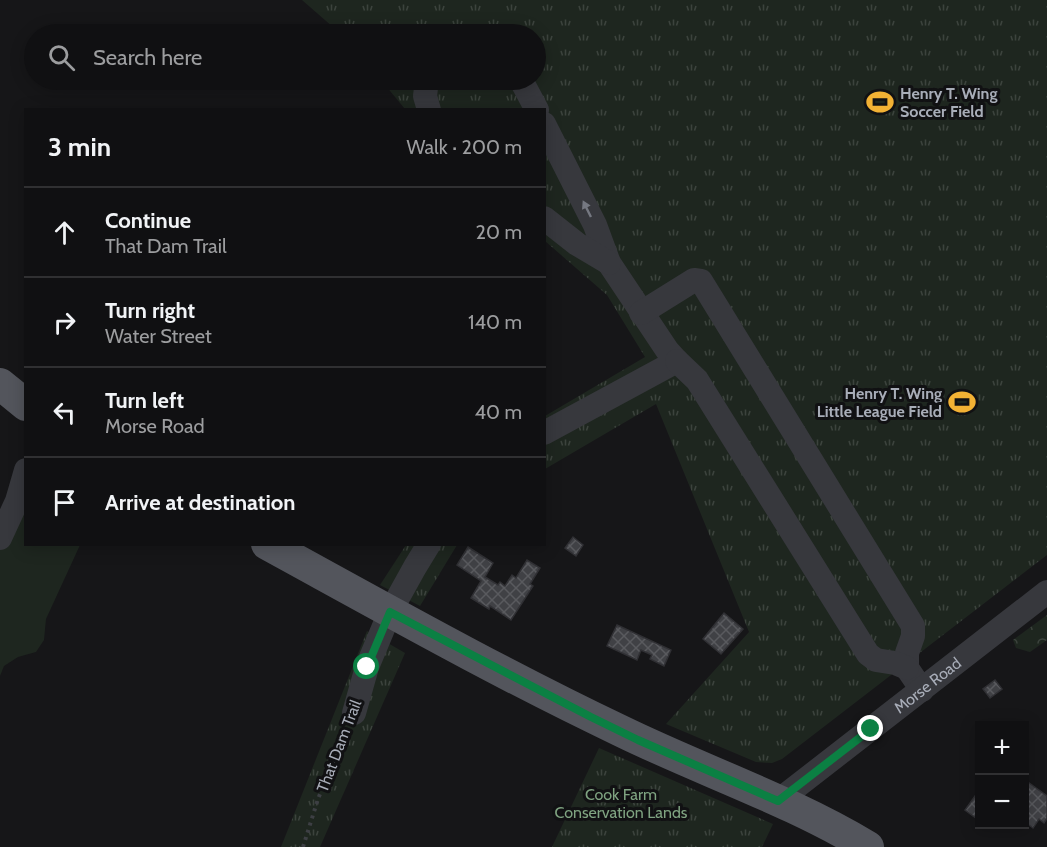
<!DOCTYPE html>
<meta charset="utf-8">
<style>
:root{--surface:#101012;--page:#1e1e20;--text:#f1f3f6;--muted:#9c9d9f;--line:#303032}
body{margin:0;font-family:Cabin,sans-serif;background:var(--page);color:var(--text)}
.controls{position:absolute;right:18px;bottom:18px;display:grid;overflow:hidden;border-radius:0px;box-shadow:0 3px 15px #0003}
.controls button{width:54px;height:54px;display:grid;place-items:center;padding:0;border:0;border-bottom:2px solid var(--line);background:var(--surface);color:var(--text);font:30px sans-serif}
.stop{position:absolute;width:18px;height:18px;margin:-14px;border:4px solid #0b8043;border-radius:50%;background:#fff}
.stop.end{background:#0b8043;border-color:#fff;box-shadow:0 2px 6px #0008}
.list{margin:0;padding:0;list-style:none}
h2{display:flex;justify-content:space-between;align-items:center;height:78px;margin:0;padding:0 24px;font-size:26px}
h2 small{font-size:20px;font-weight:400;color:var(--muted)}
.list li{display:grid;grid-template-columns:39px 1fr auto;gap:18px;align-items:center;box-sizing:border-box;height:90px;padding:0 24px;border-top:2px solid var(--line)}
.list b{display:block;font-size:22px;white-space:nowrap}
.list p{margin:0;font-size:20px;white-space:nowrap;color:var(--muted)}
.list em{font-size:20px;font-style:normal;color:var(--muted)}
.icon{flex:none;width:33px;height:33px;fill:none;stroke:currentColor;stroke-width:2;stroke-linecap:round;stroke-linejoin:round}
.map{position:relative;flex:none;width:1047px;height:847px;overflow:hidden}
.search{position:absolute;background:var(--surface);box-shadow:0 3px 15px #0003;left:24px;top:24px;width:522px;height:66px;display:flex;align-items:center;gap:15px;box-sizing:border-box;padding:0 21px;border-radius:33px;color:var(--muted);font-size:22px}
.panel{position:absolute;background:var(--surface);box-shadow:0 3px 15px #0003;left:24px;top:108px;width:522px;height:438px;border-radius:0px}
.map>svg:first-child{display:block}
.grass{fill:#1e261f}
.forest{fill:url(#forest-crowns)}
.park{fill:url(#park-tufts)}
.building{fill:url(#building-cross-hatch);stroke:#303034;stroke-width:1.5}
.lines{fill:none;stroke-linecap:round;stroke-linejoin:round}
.path{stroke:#3d3f44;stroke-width:4;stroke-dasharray:3 4.5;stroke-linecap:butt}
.minor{stroke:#37383d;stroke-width:24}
.major{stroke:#53555c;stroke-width:32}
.oneway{fill:#757881}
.route{stroke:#0b8043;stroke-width:8}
.labels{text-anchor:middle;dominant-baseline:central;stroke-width:6;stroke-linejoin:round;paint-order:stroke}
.poi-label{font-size:16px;font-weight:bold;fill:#a8adb8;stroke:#111113;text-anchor:start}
.street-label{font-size:16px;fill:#a8adb8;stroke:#111113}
.park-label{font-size:16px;fill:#7fa381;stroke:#111113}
</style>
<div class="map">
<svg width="1047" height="847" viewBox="0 0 1047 847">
<defs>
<pattern id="forest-crowns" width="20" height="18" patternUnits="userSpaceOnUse" patternTransform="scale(1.5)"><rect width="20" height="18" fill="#1e261f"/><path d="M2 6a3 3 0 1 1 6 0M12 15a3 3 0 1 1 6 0" fill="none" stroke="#3c433d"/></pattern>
<pattern id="park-tufts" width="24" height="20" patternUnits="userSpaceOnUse" patternTransform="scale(1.5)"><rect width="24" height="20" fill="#1e261f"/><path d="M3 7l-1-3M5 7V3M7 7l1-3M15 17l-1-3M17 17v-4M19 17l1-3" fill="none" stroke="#3c433d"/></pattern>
<pattern id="building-cross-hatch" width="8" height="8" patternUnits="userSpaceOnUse" patternTransform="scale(1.5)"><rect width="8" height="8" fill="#404145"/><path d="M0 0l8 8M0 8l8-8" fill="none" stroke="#595a5e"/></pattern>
</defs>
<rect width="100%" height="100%" fill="#161618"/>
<path class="grass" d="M25 491 26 544 80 545 46 619 44 640 36 652 18 657 4 666 0 676V545Z"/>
<path class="forest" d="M1047 615V640L1030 652 1016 648 1013 640Z"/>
<g class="park">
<path d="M302 0H1047V555L782 759 772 763 756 762 666 724 749 632 656 404 545 469V416L645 357 607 295 545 241 544 110 405 109 381 80H536V34H341Z"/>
<path d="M406 545H457L420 606 380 585Z"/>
<path d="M367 631 405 653 320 847H281Z"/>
<path d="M599 748 773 824 762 847H552Z"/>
</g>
<g class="building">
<path d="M573 537 583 545 576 556 565 548Z"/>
<path d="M468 547 493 563 485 577 498 585 500 582 505 586 512 575 516 578 527 560 540 568 530 584 533 586 511 620 490 606 489 609 471 598 481 581 457 565Z"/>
<path d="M724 613 743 629 721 654 703 639Z"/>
<path d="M617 625 671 650 664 666 650 659 652 655 641 650 637 660 607 646Z"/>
<path d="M995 680 1002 689 990 698 983 689Z"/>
<path d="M1025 780 1047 796V818L1044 823 1039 819 1033 828 1024 821V813L1026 811 1024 810Z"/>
<path d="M975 796 980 800V821L965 810Z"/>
</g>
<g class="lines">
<path class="path" d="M303 847 318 799 345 732"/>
<g class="minor">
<path d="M427 80 425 96 429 110"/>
<path d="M521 80 537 110"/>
<path d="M544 124 595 225 609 263 667 350 677 361 544 433"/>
<path d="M544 218 577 244 609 263"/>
<path d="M641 313 694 280 701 281 913 626V636L907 653V668L922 690"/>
<path d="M677 361 697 380 868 654 876 660 895 663 907 668"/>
<path d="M0 538 17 501 26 470"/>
<path d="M354 713 367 667 390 612 415 567 429 544"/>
<path id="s1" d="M778 801 1047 592"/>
</g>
<g class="major">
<path d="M0 384 26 405"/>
<path d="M267 544C384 608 501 674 621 731 703 771 790 800 868 847"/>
</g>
</g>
<defs><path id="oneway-solid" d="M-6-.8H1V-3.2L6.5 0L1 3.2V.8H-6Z" transform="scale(1.5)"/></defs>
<use class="oneway" href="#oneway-solid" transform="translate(587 209) rotate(-116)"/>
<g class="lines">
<path class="route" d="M367 667 390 612 591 717 638 740 778 801 871 729"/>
</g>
<defs>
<symbol id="stadium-bare" viewBox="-9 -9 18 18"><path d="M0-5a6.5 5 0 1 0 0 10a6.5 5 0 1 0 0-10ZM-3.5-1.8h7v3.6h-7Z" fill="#f2b134" stroke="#111113" stroke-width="2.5" paint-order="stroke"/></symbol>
</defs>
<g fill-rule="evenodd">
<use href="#stadium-bare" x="861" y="83" width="38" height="38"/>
<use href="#stadium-bare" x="943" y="383" width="38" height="38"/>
</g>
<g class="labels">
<g class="poi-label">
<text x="900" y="93">Henry T. Wing<tspan x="900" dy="18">Soccer Field</tspan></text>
<text x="942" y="393" text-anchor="end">Henry T. Wing<tspan x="942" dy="18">Little League Field</tspan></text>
</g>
<g class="street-label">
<text stroke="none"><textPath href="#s1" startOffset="189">Morse Road</textPath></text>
<text transform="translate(339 746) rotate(-69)">That Dam Trail</text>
</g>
<g class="park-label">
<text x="621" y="794">Cook Farm<tspan x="621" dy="18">Conservation Lands</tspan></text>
</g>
</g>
</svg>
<div class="controls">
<button>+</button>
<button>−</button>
</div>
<div class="stop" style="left:367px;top:667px"></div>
<div class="stop end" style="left:871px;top:729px"></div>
<div class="search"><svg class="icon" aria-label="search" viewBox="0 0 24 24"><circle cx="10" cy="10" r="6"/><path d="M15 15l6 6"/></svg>Search here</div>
<section class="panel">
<h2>3 min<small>Walk · 200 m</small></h2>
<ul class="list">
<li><svg class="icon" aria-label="ahead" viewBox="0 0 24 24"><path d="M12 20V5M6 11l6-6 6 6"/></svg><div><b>Continue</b><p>That Dam Trail</p></div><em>20 m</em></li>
<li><svg class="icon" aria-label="right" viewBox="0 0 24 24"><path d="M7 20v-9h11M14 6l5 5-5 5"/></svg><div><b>Turn right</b><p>Water Street</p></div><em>140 m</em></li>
<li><svg class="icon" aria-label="left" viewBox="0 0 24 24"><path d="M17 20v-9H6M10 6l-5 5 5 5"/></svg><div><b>Turn left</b><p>Morse Road</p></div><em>40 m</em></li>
<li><svg class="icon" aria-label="arrive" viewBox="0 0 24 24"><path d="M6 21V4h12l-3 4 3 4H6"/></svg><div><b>Arrive at destination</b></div></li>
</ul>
</section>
</div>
